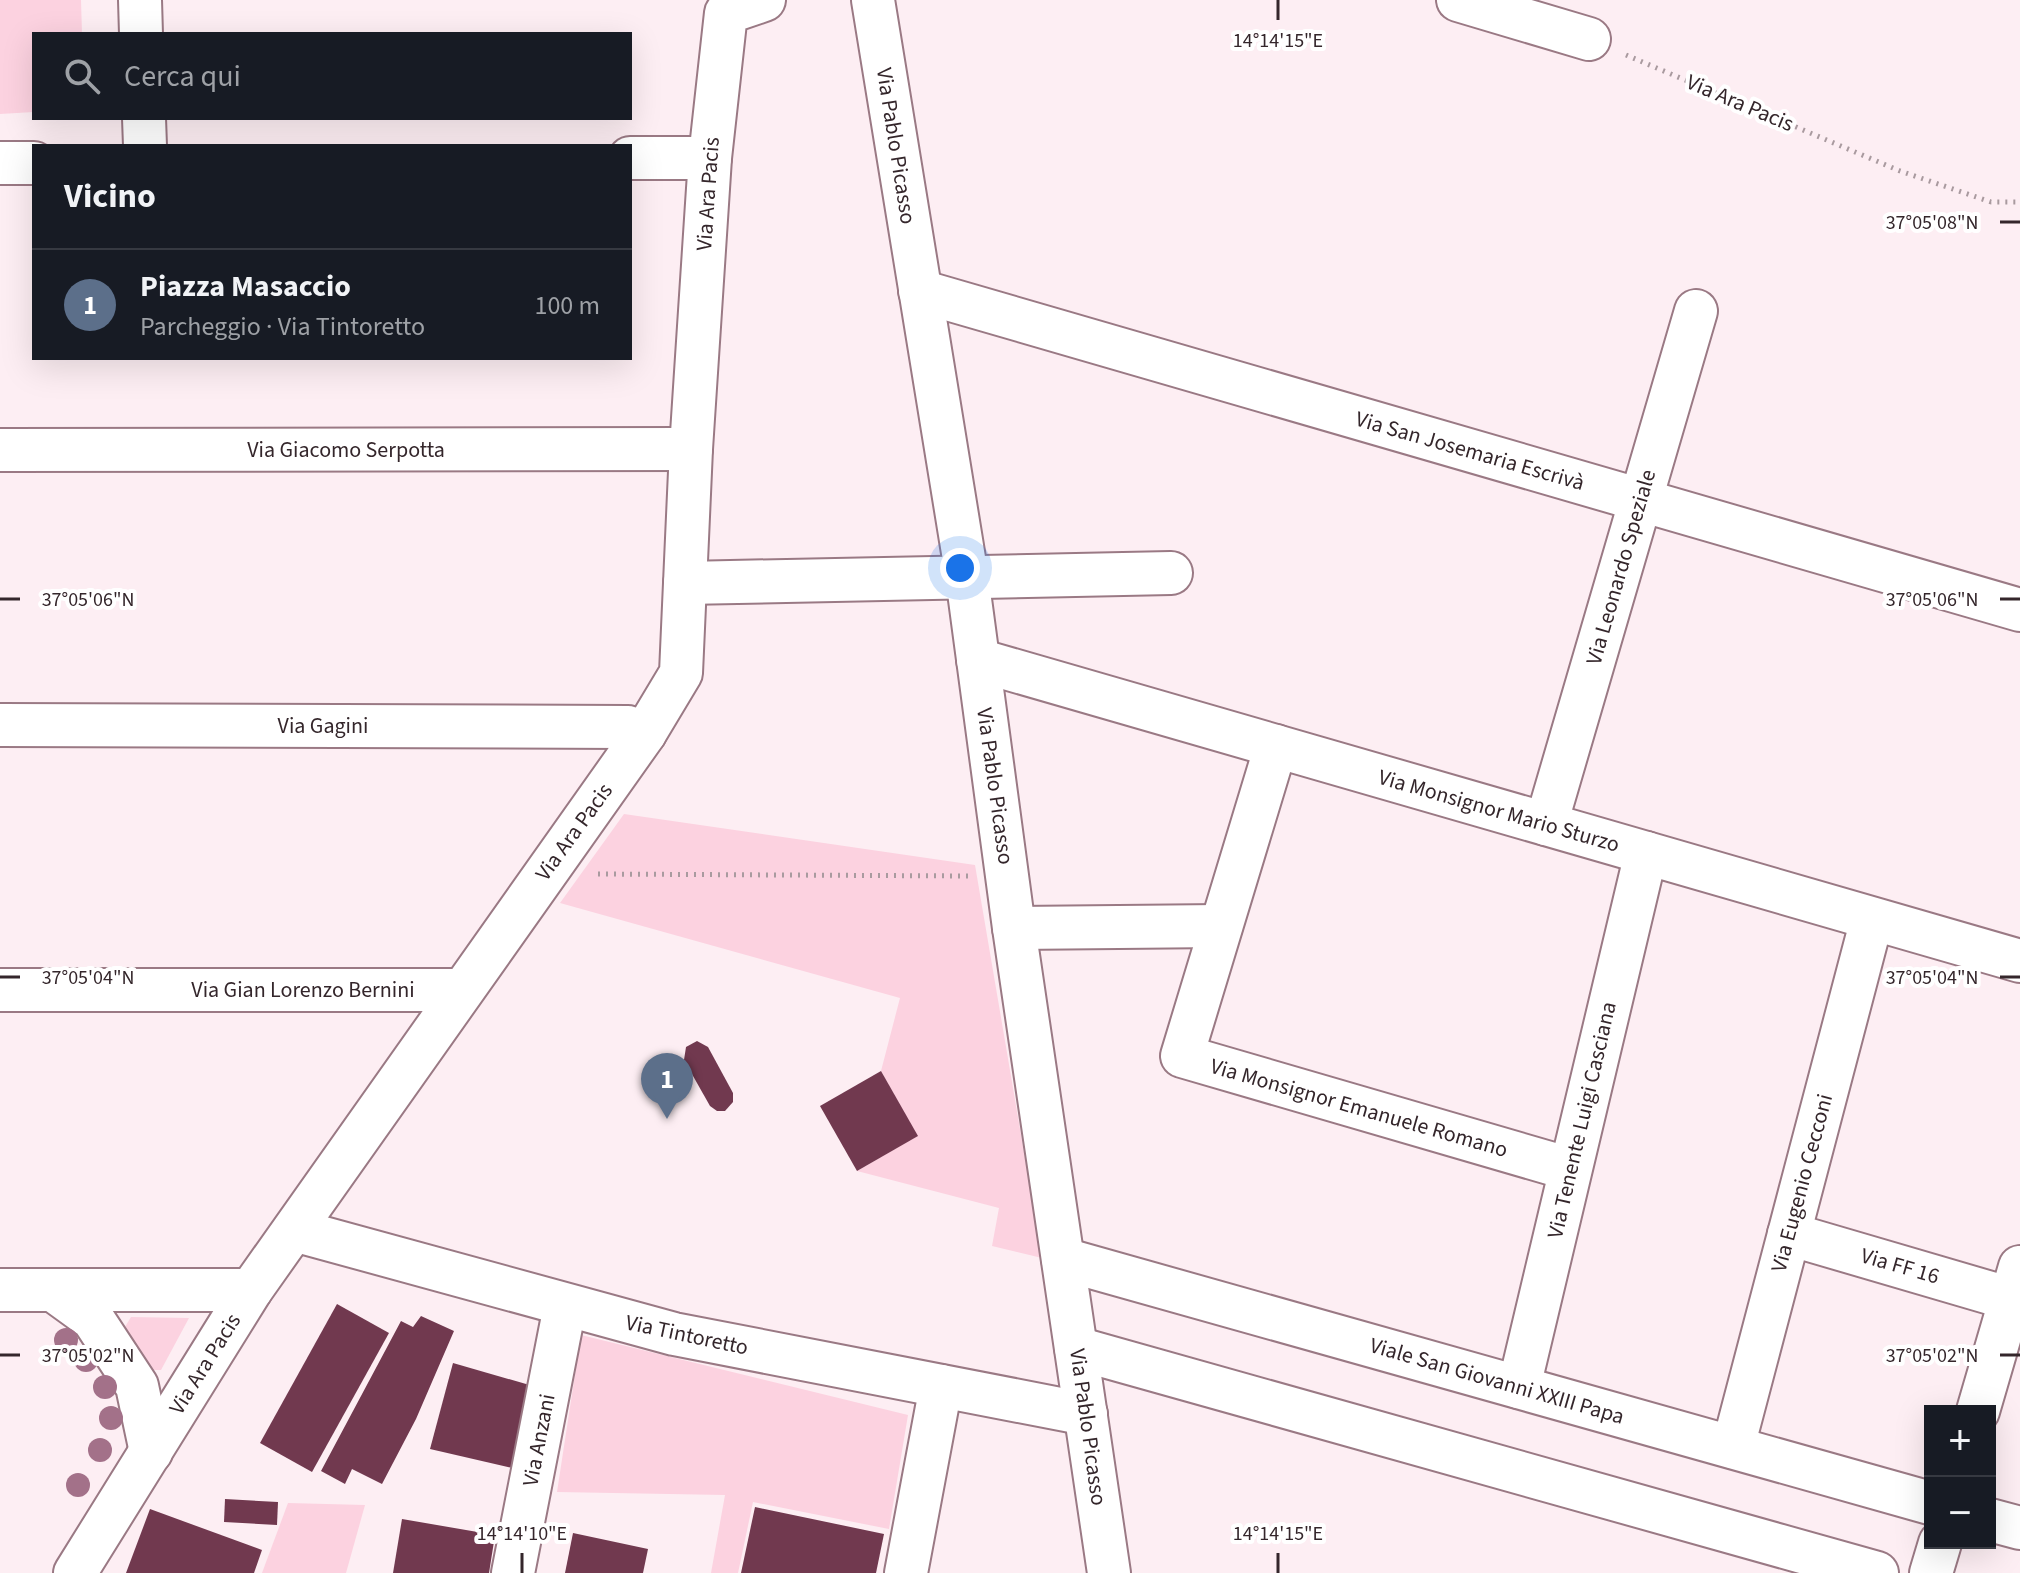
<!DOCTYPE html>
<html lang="it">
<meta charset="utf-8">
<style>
:root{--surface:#171b24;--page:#20242c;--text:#f1f3f6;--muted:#9ea1a6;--line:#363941;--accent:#317981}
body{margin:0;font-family:"Source Sans 3",sans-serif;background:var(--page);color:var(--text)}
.controls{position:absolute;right:24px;bottom:24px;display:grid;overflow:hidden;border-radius:0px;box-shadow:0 8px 32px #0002}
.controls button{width:72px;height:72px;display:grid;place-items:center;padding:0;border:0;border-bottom:2px solid var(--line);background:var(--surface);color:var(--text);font:40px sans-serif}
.you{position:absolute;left:960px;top:568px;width:28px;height:28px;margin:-20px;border:6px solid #fff;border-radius:50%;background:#1a73e8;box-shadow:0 0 0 12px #1a73e833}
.badge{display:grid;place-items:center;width:52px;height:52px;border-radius:50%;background:var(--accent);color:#fff;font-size:26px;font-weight:700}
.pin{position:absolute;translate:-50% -66px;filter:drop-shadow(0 2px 4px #0008)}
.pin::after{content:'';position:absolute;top:42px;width:28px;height:24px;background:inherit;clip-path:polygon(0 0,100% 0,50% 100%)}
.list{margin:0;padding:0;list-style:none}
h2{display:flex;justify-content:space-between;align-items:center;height:104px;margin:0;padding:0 32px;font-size:34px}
h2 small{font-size:26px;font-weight:400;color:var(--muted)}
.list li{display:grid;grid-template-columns:52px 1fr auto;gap:24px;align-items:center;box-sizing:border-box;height:112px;padding:0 32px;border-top:2px solid var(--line)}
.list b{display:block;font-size:30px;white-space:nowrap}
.list p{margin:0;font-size:26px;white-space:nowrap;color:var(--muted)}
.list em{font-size:26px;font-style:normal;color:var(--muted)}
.icon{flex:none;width:44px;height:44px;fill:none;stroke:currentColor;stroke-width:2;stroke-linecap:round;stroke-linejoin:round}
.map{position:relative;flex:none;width:2020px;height:1573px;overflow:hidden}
.search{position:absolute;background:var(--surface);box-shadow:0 8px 32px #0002;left:32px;top:32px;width:600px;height:88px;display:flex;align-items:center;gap:20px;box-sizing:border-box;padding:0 28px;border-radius:0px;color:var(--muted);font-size:30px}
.panel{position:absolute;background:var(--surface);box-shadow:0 8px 32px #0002;left:32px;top:144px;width:600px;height:216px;border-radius:0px}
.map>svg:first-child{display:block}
.green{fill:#fcd2e0}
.building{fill:#71394f}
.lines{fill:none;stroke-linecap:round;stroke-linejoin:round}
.street-casing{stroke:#9a7984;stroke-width:46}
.path{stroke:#a99a9f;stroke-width:5;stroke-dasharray:2 6;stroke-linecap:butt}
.street{stroke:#fff;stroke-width:42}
.tree{fill:#a37189}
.ticks{fill:none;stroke:#34262b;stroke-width:3}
.labels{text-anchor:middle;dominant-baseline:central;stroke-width:8;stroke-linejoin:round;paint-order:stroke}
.street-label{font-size:22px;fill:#34262b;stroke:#fff}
.ticks-label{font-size:20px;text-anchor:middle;fill:#34262b;stroke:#fff;stroke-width:8;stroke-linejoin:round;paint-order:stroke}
</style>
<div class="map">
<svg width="2020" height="1573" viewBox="0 0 2020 1573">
<rect width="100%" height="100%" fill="#fdeef3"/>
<g class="green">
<path d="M0 0H81L82 34H34V112L0 114Z"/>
<path d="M624 814 975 865 1042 1258 992 1246 999 1208 857 1171 917 1136 881 1071 900 998 560 903Z"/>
<path d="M131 1317 189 1318 161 1370H149L125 1327Z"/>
<path d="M581 1335 908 1415 889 1529 753 1502 738 1573H711L725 1495 557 1492Z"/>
<path d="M288 1503 365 1505 346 1573H262Z"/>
</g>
<g class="building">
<path d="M697 1041 708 1047 733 1093V1102L725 1111H717L710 1106 684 1060 686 1047Z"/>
<path d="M881 1071 918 1136 857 1171 820 1106Z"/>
<path d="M337 1304 389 1333 312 1472 260 1443Z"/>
<path d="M421 1316 454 1331 416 1419 382 1484 352 1469 345 1484 321 1471 401 1321 413 1327Z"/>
<path d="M453 1363 533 1386 517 1469 430 1449Z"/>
<path d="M225 1499 278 1502 277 1525 224 1522Z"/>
<path d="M755 1507 884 1534 876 1573H741Z"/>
<path d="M150 1509 262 1550 254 1573H126Z"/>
<path d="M402 1519 495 1535 489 1573H393Z"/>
<path d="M573 1533 648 1549 643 1573H565Z"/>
</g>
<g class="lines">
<defs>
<g id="street">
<path d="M140 0 141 34"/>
<path d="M873 0 967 577 1014 928 1109 1573"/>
<path d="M1458 0 1589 39"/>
<path d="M144 118 145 146"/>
<path d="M630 158H710"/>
<path d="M0 163H34"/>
<path d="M920 291 2020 610"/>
<path d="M0 450 691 449"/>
<path d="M685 583 1171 573"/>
<path d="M978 660 2020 961"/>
<path d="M0 725 628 727 645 733"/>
<path d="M1276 746 1182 1056 1570 1169"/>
<path d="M1546 824 1696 311"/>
<path d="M1014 928 1221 926"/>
<path d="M0 990H461"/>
<path d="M294 1230 674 1334 1086 1414"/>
<path d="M1789 1234 2011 1299"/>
<path d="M1063 1259 1930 1503"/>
<path d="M0 1290H251"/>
<path d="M53 1290 93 1319 137 1386 151 1452"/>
<path d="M1076 1348 1877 1573"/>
<path d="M1519 1387 1646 853"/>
<path d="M1978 1411 2020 1267"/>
<path d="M1733 1447 1872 919"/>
<path d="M1990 1520 2020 1528"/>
<path d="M75 1573 251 1290 645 733 681 673 691 449 710 158 726 13 764 0"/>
<path d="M513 1573 565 1306"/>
<path d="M906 1573 941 1386"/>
<path d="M1931 1573 1940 1543"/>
</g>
</defs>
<use href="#street" class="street-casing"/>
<g class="path">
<path d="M1626 55 1900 171 1991 202H2020"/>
<path d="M598 874 968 876"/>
</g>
<use href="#street" class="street"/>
</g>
<g class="tree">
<circle cx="66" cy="1340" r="12"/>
<circle cx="86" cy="1360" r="12"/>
<circle cx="105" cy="1387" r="12"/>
<circle cx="111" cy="1418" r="12"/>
<circle cx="100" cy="1450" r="12"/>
<circle cx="78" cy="1485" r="12"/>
</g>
<path class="ticks" d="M1278 0V20M2000 222H2020M0 599H20M2000 599H2020M0 977H20M2000 977H2020M0 1355H20M2000 1355H2020M522 1553V1573M1278 1553V1573"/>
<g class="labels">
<g class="street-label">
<text transform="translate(1740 103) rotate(23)">Via Ara Pacis</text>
<text transform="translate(896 146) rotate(81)">Via Pablo Picasso</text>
<text transform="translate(708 194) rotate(-86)">Via Ara Pacis</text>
<text x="346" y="450">Via Giacomo Serpotta</text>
<text transform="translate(1470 451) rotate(16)">Via San Josemaria Escrivà</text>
<text transform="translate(1621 567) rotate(-74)">Via Leonardo Speziale</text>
<text x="323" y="726">Via Gagini</text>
<text transform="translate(995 786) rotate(82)">Via Pablo Picasso</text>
<text transform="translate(1499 811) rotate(16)">Via Monsignor Mario Sturzo</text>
<text transform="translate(574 832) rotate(-54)">Via Ara Pacis</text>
<text x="303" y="990">Via Gian Lorenzo Bernini</text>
<text transform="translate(1359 1108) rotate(16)">Via Monsignor Emanuele Romano</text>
<text transform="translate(1582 1120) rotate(-77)">Via Tenente Luigi Casciana</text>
<text transform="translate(1802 1183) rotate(-75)">Via Eugenio Cecconi</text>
<text transform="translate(1900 1266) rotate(16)">Via FF 16</text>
<text transform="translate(687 1335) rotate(12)">Via Tintoretto</text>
<text transform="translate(205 1364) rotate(-58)">Via Ara Pacis</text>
<text transform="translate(1497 1381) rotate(16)">Viale San Giovanni XXIII Papa</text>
<text transform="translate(1088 1427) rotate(82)">Via Pablo Picasso</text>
<text transform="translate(539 1440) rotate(-79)">Via Anzani</text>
</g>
</g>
<g class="ticks-label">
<text x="1278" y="47">14°14'15"E</text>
<text x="1932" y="229">37°05'08"N</text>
<text x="88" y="606">37°05'06"N</text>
<text x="1932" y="606">37°05'06"N</text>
<text x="88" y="984">37°05'04"N</text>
<text x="1932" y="984">37°05'04"N</text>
<text x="88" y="1362">37°05'02"N</text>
<text x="1932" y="1362">37°05'02"N</text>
<text x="522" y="1540">14°14'10"E</text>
<text x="1278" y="1540">14°14'15"E</text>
</g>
</svg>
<div class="controls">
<button>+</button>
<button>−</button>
</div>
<div class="you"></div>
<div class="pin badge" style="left:667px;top:1119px;background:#5c6f8a">1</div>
<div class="search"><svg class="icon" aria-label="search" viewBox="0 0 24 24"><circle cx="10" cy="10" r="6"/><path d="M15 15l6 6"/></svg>Cerca qui</div>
<section class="panel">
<h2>Vicino<small></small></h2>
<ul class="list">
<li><span class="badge" style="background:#5c6f8a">1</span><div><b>Piazza Masaccio</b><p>Parcheggio · Via Tintoretto</p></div><em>100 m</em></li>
</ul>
</section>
</div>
